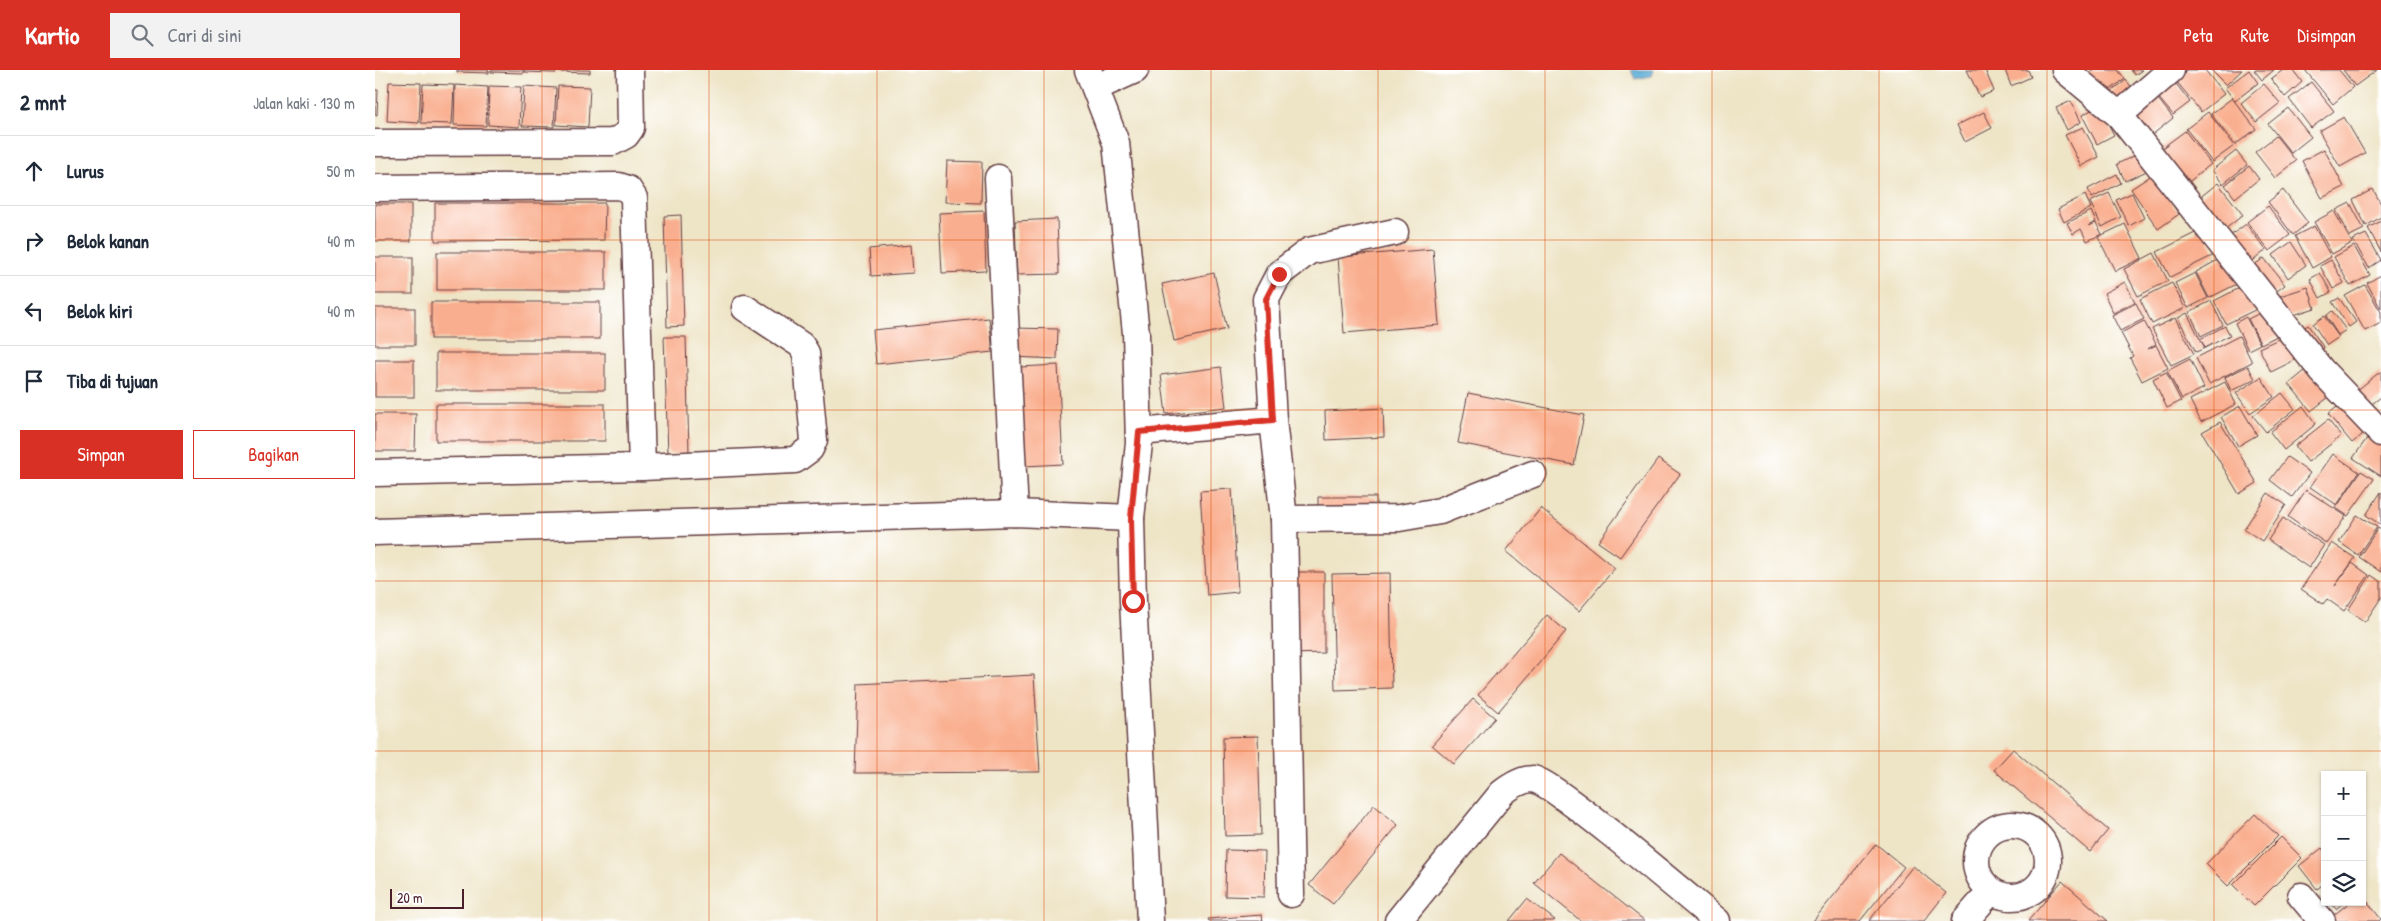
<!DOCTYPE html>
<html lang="id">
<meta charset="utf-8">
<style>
:root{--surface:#fff;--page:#f2f2f3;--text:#1f2937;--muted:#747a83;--line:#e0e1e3;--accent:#d93025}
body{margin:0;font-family:"Patrick Hand",sans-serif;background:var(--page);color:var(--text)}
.controls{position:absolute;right:15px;bottom:15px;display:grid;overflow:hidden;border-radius:0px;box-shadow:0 1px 4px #0004}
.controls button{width:45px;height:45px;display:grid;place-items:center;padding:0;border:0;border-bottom:1px solid var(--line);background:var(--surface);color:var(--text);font:25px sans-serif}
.scale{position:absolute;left:15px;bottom:12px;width:74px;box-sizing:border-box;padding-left:5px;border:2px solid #4a1f2b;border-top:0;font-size:14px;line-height:18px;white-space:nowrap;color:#4a1f2b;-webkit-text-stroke:4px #fff;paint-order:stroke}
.stop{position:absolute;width:15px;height:15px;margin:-11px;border:4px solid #d93025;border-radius:50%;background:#fff}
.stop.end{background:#d93025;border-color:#fff;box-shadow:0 1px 5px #0008}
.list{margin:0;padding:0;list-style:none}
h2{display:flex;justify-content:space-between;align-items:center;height:65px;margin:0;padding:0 20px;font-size:21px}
h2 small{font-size:16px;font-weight:400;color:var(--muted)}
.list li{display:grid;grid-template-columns:32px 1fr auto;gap:15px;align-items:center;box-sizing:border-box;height:70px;padding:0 20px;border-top:1px solid var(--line)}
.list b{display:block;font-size:19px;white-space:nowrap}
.list em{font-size:16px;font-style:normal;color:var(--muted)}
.actions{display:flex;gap:10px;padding:15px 20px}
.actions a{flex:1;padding:11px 0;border:1px solid var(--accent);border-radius:0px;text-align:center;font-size:18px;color:var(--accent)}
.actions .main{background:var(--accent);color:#fff}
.icon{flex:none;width:28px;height:28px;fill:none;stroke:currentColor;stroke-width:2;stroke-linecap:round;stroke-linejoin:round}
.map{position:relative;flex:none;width:2006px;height:851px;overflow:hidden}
header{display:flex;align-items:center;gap:30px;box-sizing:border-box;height:70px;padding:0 25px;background:var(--accent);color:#fff}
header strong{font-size:24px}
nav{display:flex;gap:28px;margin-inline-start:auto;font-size:18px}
.search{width:350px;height:45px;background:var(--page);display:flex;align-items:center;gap:12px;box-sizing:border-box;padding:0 18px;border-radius:0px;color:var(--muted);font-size:19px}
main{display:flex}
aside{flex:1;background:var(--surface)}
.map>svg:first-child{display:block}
.water{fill:#5baed7;stroke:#526681}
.building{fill:#f9af8f}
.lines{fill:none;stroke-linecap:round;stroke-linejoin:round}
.minor-casing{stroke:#633d42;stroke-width:29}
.minor{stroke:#fff;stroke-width:26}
.route{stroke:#d93025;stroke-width:6}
.grid{fill:none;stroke:#e0560e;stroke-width:1;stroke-opacity:0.55}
</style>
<header>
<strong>Kartio</strong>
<div class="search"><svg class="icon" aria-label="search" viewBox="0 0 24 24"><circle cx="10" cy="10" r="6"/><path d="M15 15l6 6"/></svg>Cari di sini</div>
<nav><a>Peta</a><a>Rute</a><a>Disimpan</a></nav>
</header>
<main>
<aside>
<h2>2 mnt<small>Jalan kaki · 130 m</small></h2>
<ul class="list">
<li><svg class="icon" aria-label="ahead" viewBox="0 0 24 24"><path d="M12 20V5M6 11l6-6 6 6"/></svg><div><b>Lurus</b></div><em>50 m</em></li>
<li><svg class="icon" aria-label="right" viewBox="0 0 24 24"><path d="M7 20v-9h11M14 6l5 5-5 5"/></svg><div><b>Belok kanan</b></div><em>40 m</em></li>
<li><svg class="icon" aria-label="left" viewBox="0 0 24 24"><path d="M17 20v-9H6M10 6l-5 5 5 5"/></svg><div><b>Belok kiri</b></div><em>40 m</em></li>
<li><svg class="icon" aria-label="arrive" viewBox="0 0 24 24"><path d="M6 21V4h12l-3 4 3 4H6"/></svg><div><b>Tiba di tujuan</b></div></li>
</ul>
<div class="actions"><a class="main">Simpan</a><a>Bagikan</a></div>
</aside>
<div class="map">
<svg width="2006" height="851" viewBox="0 0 2006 851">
<rect width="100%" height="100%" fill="#fff"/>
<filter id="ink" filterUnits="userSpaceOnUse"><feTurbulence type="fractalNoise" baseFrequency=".02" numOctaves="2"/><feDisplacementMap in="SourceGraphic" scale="10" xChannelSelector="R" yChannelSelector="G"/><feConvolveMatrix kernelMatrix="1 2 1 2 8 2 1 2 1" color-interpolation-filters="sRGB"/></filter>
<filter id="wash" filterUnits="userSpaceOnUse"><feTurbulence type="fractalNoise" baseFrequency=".0096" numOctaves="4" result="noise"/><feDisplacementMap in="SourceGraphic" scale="20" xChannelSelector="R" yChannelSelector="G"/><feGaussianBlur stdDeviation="1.12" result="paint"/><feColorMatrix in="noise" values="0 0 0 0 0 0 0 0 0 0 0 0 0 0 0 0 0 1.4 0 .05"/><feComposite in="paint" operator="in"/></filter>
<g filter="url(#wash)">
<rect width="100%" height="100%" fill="#eee4c6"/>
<path class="water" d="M1256 0H1279L1276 6 1260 9Z"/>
<g id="blocks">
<g class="building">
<path d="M82 0H114V3L82 2Z"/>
<path d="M116 0H148V3L116 2Z"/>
<path d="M149 0H181V3L149 2Z"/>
<path d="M183 0H215V3L183 2Z"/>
<path d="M1592 0H1610L1619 21 1605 27Z"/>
<path d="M1630 0H1653L1656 7 1636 16Z"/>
<path d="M1717 0H1743L1750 9 1728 25 1712 4Z"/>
<path d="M1756 0H1767L1760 5Z"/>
<path d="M1807 0H1830L1849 24 1826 42 1798 7Z"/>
<path d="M1836 0H1867L1851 15Z"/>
<path d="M1874 0 1883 13 1860 31 1850 18Z"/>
<path d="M1879 0H1899L1887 10Z"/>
<path d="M1908 0H1918L1927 12 1910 27 1896 9Z"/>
<path d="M1930 0H1964L1978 17 1958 34Z"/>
<path d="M1968 0H2002L1980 16Z"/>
<path d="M1796 7 1815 32 1798 45 1778 21Z"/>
<path d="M1751 10 1761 23 1741 37 1732 25Z"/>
<path d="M14 12 46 13 44 53 12 51Z"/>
<path d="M1936 12 1959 41 1936 58 1914 29Z"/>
<path d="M48 14 79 15 77 54 46 53Z"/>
<path d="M1889 14 1905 33 1881 52 1866 33Z"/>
<path d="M80 15 113 17 111 56 79 55Z"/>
<path d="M114 16 146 17 144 57 113 55Z"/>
<path d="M149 16 181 18 179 57 147 56Z"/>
<path d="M183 16 215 17 213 57 181 55Z"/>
<path d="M0 20H3L2 45H0Z"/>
<path d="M1777 21 1798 48 1772 69 1750 42Z"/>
<path d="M1857 28 1881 59 1860 75 1836 44Z"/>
<path d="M1696 31 1706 52 1692 60 1681 38Z"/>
<path d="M1724 36 1739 65 1722 74 1707 45Z"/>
<path d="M1913 38 1936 67 1916 83 1893 54Z"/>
<path d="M1609 42 1617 58 1590 72 1582 55Z"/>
<path d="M1833 42 1859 76 1837 92 1811 59Z"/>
<path d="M1969 47 1990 83 1965 97 1944 61Z"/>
<path d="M1708 57 1724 87 1706 96 1690 65Z"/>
<path d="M1810 61 1836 94 1810 115 1783 81Z"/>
<path d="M1901 66 1921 91 1900 108 1880 82Z"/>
<path d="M1949 79 1969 117 1947 128 1927 91Z"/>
<path d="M1861 81 1872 95 1848 114 1837 100Z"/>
<path d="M1767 82 1776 99 1750 111 1742 94Z"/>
<path d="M572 91 607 92 606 133 570 132Z"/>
<path d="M1874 96 1884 109 1860 128 1850 115Z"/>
<path d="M1742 104 1746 113 1717 128 1713 119Z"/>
<path d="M1777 105 1804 144 1783 159 1756 119Z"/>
<path d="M1843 113 1868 145 1844 164 1819 132Z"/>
<path d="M1998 119 2006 134V147L1991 156 1978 130Z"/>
<path d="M1908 120 1933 153 1918 165 1893 132Z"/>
<path d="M1734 123 1746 147 1727 157 1715 132Z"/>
<path d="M1757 123 1769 148 1754 156 1741 130Z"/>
<path d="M1710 125 1716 138 1689 152 1683 139Z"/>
<path d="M60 133H230L229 170 60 171Z"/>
<path d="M1975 133 1989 159 1975 166 1961 140Z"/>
<rect x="0" y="134" width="36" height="37"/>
<path d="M1893 136 1915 165 1894 181 1872 152Z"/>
<path d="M609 141 611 201 567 203 564 143Z"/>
<path d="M1716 141 1721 152 1713 156 1721 153 1727 164 1712 171 1706 159 1698 164 1692 153Z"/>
<path d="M1959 141 1977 173 1957 184 1939 152Z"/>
<path d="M306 145 309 256 292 257 289 146Z"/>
<path d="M682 149 684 204 642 205 640 151Z"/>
<path d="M2006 151V182L1993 158Z"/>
<path d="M1750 154 1767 188 1740 201 1723 167Z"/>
<path d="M1871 154 1891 180 1872 196 1851 169Z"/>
<path d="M1939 156 1956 187 1937 198 1920 166Z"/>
<path d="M1828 159 1841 184 1795 207 1782 182Z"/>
<path d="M1991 164 2006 190 1994 198 1978 170Z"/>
<path d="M1916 172 1931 195 1913 208 1898 185Z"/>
<path d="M536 175 538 203 496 206 494 179Z"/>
<path d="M1979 176 1995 205 1975 216 1959 187Z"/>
<path d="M1058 179 1064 255 969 263 963 187Z"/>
<rect x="62" y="182" width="169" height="38"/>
<path d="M1779 183 1793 211 1763 226 1749 199Z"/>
<path d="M1850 186 1864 213 1834 228 1821 202Z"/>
<rect x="0" y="187" width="38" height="37"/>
<path d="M1889 188 1910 215 1894 227 1872 200Z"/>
<path d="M1956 190 1969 213 1958 219 1945 196Z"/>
<path d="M839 203 852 259 799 271 787 214Z"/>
<path d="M1820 203 1833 228 1813 238 1800 213Z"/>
<path d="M1945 203 1956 222 1945 228 1935 209Z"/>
<path d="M2006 205V239L1992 213Z"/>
<path d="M1750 212 1760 232 1738 243 1729 223Z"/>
<path d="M1797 213 1810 238 1777 254 1765 229Z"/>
<path d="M1872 214 1884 238 1851 254 1839 231Z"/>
<path d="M1990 215 2006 242V253L1990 261 1970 226Z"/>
<path d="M1933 217 1940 238 1909 248 1902 227Z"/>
<path d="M1964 228 1981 252 1974 257 1957 232Z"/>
<path d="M1836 231 1848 255 1826 266 1814 242Z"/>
<rect x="56" y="232" width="169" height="37"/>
<path d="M1761 233 1769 249 1745 261 1737 245Z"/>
<rect x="0" y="238" width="40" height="37"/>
<path d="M1893 239 1906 264 1886 274 1873 249Z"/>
<path d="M1957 241 1971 260 1963 265 1951 246Z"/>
<path d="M1812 243 1825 269 1850 256 1855 265 1830 278 1826 270 1830 278 1821 282 1803 248Z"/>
<path d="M1949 246 1964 267 1952 275 1938 254Z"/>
<path d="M1871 247 1885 274 1873 280 1860 253Z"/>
<path d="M614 248 618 282 501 294 498 260Z"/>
<path d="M1800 248 1819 284 1796 295 1777 259Z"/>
<path d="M1769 251 1781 274 1773 279 1781 275 1793 298 1767 311 1755 288 1758 286 1746 263Z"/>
<path d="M1933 255 1949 278 1940 285 1923 262Z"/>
<path d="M639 258 683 259 682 289 638 287Z"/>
<path d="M1864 266 1877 292 1834 314 1821 288Z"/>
<path d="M1910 266 1922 289 1896 302 1884 278Z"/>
<path d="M289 267H311L314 383 293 384Z"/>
<rect x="61" y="283" width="169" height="37"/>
<path d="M1815 289 1829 318 1807 329 1792 301Z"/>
<rect x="0" y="290" width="39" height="37"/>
<path d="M683 295 688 394 650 396 645 297Z"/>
<path d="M1937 295 1959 323 1936 341 1914 314Z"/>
<path d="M1873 296 1880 309 1856 321 1850 307Z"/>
<path d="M846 297 851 337 791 344 786 305Z"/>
<path d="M2006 301V327L1993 337 1980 322Z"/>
<path d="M1791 302 1806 331 1792 338 1778 309Z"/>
<path d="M1886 307 1899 327 1875 343 1861 323Z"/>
<path d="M1850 312 1861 334 1826 352 1815 330Z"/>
<path d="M1093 323 1209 345 1199 395 1083 373Z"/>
<path d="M1907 323 1920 339 1891 362 1878 346Z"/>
<path d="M1970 331 1993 360 1977 373 1953 344Z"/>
<rect x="61" y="334" width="169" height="37"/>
<path d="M1865 336 1882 365 1863 376 1846 347Z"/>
<path d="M1928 336 1941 354 1909 380 1895 362Z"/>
<path d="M1008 338 1009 367 951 370 950 341Z"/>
<path d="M0 344H41L40 381H0Z"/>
<path d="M1953 350 1966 366 1933 392 1920 376Z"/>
<path d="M1845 352 1882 413 1864 424 1827 362Z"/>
<path d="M1995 364 2006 371V406L1978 388Z"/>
<path d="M1958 384 1984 402 1962 435 1935 417Z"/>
<path d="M1912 387 1935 403 1917 427 1895 410Z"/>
<path d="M1283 389 1305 404 1245 487 1223 472Z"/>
<path d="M1986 401 1999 409 1973 446 1961 438Z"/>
<path d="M857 419 863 522 832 525 825 421Z"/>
<path d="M1931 420 1971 446 1952 474 1913 447Z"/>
<path d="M2006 422V455L1991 445Z"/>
<path d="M1893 423 1911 435 1887 471 1869 459Z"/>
<path d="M943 427H1001V442L943 443Z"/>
<path d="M1166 438 1240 498 1204 541 1131 481Z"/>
<path d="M1982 445 2002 457 1983 485 1964 472Z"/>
<path d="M1908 448 1949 475 1934 498 1893 470Z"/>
<path d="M2003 458 2006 460V502L1984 487Z"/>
<path d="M1957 473 1980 488 1960 516 1977 493 1994 505 1969 541 1952 529 1948 534 1926 519Z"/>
<path d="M915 502H949V583L915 584Z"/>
<path d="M1015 503 1017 618 960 620 957 504Z"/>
<path d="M1996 505 2006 512V528L1990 552 1973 540Z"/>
<path d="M1172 545 1191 561 1123 642 1103 625Z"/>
<path d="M659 605 665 702 480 703 483 614Z"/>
<path d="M1098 629 1120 648 1079 694 1057 675Z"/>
<path d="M883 666 886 765 850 766 848 667Z"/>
<path d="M1638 679 1733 760 1715 782 1619 700Z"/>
<path d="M999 735 1023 755 958 834 934 815Z"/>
<path d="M1880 744 1903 766 1853 816 1831 794Z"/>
<path d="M1906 767 1927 788 1879 836 1858 815Z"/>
<path d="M1501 774 1529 797 1485 851H1438Z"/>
<path d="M1947 778 1950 782V813L1942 819 1924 796Z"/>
<path d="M851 780 890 781 889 827 850 826Z"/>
<path d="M1184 783 1270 851H1206L1159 813Z"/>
<path d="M1538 796 1571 823 1549 851H1494Z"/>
<path d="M1687 811 1733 851H1653Z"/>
<path d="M1987 825 2006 849 2004 851H1957L1955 848 1975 832H1987Z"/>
<path d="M1152 829 1180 850 1178 851H1134Z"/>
<path d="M1955 832H1969L1961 839Z"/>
<path d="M887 845 888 851H834L833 849Z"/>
</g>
</g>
</g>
<g filter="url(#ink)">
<use href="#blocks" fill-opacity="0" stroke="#633d42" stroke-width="1"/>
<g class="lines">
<defs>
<g id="minor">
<path d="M713 0 741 73 761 263 764 373 756 448 758 531 775 851"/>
<path d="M1690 0 1744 45 1947 301 2006 363"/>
<path d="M720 18 760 0"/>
<path d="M1744 45 1796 0"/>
<path d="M0 73 238 72 251 65 256 58 255 0"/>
<path d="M623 108 640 443"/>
<path d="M0 118 244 116 253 119 259 128 267 397"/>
<path d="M898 350 891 229 904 204 934 181 1020 162"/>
<path d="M764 362 898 350 909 449 916 824"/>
<path d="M0 403 267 397 420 390 435 379 439 370 431 283 426 275 370 238"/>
<path d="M909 449 1024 448 1065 441 1158 404"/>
<path d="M0 462 640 443 756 448"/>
<circle cx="1637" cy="791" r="36"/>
<path d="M1926 826 1947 851"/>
<path d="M1023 851 1127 723C1136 716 1147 709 1158 709 1176 710 1318 831 1342 851"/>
<path d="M1590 851 1616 821"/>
</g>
</defs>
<use href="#minor" class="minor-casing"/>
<use href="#minor" class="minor"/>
</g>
</g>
<g class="lines" filter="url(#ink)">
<path class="route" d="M758 531 756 448 764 362 898 350 891 229 904 204"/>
</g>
<path class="grid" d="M167 0V851M334 0V851M502 0V851M669 0V851M836 0V851M1003 0V851M1170 0V851M1337 0V851M1504 0V851M1672 0V851M1839 0V851M0 170H2006M0 340H2006M0 511H2006M0 681H2006"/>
</svg>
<div class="controls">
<button>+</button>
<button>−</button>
<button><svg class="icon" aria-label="layers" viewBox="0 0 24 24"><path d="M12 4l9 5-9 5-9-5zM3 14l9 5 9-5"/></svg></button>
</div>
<div class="scale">20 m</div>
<div class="stop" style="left:758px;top:531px"></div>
<div class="stop end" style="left:904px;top:204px"></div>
</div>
</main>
